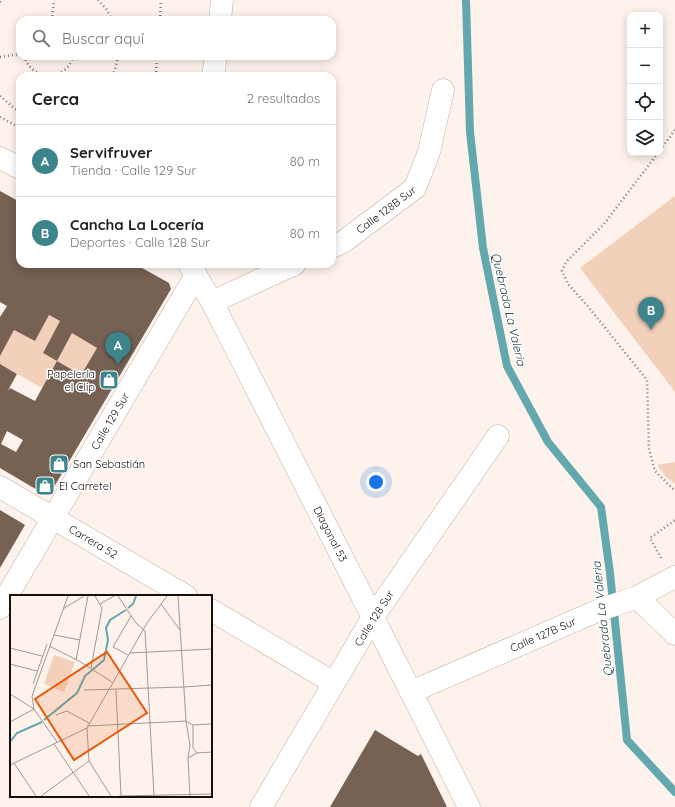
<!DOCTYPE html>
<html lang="es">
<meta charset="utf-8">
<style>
:root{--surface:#fff;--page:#f6f6f6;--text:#202124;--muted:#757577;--line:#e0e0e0;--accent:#3d858b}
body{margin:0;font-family:Quicksand,sans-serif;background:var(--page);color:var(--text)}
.controls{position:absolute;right:12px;top:12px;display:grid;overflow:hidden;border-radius:8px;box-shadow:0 2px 10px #0003}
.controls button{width:36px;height:36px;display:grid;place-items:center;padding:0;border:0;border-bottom:1px solid var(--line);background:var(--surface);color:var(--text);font:20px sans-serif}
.you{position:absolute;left:376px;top:482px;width:14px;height:14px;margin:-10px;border:3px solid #fff;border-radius:50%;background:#1a73e8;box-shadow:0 0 0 6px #1a73e833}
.badge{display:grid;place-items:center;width:26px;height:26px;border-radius:50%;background:var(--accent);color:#fff;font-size:13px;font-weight:700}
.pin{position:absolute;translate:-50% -33px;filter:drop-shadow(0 1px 2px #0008)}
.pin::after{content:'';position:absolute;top:21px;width:14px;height:12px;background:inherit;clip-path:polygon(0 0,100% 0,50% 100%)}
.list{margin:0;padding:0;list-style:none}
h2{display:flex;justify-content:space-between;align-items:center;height:52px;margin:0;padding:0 16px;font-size:17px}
h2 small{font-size:13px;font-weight:400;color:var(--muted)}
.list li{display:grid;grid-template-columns:26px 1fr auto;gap:12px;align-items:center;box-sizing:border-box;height:72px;padding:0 16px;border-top:1px solid var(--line)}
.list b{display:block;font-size:15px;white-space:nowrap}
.list p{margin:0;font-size:13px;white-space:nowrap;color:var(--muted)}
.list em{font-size:13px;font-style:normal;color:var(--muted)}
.icon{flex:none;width:22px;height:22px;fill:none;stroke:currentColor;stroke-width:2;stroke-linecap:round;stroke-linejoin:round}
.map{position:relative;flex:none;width:675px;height:807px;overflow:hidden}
.search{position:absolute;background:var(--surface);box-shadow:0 2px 10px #0003;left:16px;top:16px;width:320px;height:44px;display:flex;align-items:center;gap:10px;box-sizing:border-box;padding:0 14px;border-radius:12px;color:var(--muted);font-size:15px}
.panel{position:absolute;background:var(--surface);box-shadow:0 2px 10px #0003;left:16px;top:72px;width:320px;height:196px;border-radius:12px}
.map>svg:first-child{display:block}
.green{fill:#f3d0ba}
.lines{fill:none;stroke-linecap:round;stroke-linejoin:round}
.stream{stroke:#63a8ae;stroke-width:8}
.building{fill:#766153;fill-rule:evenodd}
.minor-casing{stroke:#c5ae9f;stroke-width:23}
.tertiary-casing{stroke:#c5ae9f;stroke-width:23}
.path{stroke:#817872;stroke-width:2.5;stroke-dasharray:1 3;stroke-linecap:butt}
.minor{stroke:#fff;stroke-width:22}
.tertiary{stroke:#fff;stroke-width:22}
.labels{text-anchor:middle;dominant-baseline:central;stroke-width:3;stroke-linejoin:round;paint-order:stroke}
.street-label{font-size:11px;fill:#170f0a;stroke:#fff}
.poi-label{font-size:11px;fill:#170f0a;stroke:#fff;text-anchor:start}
.water-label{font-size:12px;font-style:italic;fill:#143639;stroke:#fff}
.inset-river{fill:none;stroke:#63a8ae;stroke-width:2}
.inset-road{fill:none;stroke:#a19892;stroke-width:1}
.view{fill:#e8590c;fill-opacity:0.15;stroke:#e8590c;stroke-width:2}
.inset-edge{fill:none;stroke:#170f0a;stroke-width:2}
</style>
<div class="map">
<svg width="675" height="807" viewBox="0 0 675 807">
<rect width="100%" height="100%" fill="#fdf3ec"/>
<g class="green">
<path d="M675 196V392L580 268Z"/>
<path d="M49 315 60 321 43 353 57 361 72 333 97 348 81 375 57 361 42 388 0 364V356L14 330 35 341Z"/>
<path d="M675 462V484L666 477 657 465Z"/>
</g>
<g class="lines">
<path class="stream" d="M466 0 470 132 483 248 507 366 548 442 601 507 610 573 627 740 675 792"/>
</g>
<g class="building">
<path d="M0 191 20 202V264H135L169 283 171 289 51 492 44 494 0 468V364L17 374 7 392 10 388 35 401 57 361 43 353 60 321 49 315 35 341 14 330 0 356V317L7 306 0 302ZM72 333 97 348 81 375 57 361ZM7 431 23 440 16 452 1 444Z"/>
<path d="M0 510 25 525 0 568Z"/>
<path d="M375 730 418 756 421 754 447 807H330Z"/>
</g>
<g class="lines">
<defs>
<g id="minor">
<path id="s1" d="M332 247 343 242 415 188 429 152 443 90"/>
<path d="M212 302 295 264"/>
<path id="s2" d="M0 487 186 596"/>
<path d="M637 597 675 634"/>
<path id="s3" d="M0 608 196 275"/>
<path d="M211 610 334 683"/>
<path d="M373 617 498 436"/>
<path id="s4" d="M411 692 597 611 637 597 675 577"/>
</g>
<g id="tertiary">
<path d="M220 20 222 0"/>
<path d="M213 76 216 56"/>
<path d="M0 158 20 168"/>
<path id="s5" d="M189 264 212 302 411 692 469 807"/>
<path d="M261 807 373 617"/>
</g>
</defs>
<use href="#minor" class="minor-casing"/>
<use href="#tertiary" class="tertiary-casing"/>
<g class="path">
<path d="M98 0 107 10 112 20"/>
<path d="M0 2 2 0"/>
<path d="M52 20 54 0"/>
<path d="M160 20 161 0"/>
<path d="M24 56C28 67 34 72 45 76"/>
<path d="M0 57 20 54"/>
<path d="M50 76C61 75 71 67 73 56"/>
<path d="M112 76 115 70 118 56"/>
<path d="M156 76 157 56"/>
<path d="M0 96 15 109 20 111"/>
<path d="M0 117 20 128"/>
<path d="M660 150 675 130"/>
<path d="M658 153 604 224 566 262 562 271 568 284 586 304 647 380 649 449 655 471 675 491"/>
<path d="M661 558 650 538 675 520"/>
</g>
<use href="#minor" class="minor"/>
<use href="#tertiary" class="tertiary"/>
</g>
<defs>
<symbol id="shop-square" viewBox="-11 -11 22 22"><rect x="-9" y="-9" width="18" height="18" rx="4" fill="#3d858b" stroke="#fff"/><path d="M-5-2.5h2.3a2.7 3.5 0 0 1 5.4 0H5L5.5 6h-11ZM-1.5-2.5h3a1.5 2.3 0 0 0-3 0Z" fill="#fff"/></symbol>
</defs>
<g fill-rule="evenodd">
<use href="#shop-square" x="98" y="369" width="22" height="22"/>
<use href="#shop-square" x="48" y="453" width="22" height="22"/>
<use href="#shop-square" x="34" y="475" width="22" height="22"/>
</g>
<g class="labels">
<g class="street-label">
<text stroke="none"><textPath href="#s1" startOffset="66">Calle 128B Sur</textPath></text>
<text stroke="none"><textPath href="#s3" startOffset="217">Calle 129 Sur</textPath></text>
<text stroke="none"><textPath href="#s5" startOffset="305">Diagonal 53</textPath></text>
<text stroke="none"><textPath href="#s2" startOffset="108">Carrera 52</textPath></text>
<text transform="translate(374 618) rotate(-58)">Calle 128 Sur</text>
<text stroke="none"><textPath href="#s4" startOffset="144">Calle 127B Sur</textPath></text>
</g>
<g class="poi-label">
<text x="95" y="374" text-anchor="end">Papelería<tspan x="95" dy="13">el Clip</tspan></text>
<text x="73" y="464">San Sebastián</text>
<text x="59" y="486">El Carretel</text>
</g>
<g class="water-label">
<text transform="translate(509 309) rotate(77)">Quebrada La Valeria</text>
<text transform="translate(602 619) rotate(-96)">Quebrada La Valeria</text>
</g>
</g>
<g transform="translate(10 595)">
<rect width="202" height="202" fill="#fdf3ec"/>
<path d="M44 60 65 67 54 97 34 89Z" fill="#f3d0ba"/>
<path class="inset-river" d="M118 13 123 9 126 1M34 125 67 98 75 81 94 65 98 45 96 33 100 25 116 15M0 147 7 138 32 127"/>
<path class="inset-road" d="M108 1 126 28 135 36 144 201M168 1 176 126 180 150 178 163 180 201M90 9 104 1M151 9 170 35M53 14 74 1M44 40 70 45M39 51 69 66 102 87M0 53 32 61M119 58 202 54M118 60 103 52 121 21M66 65 78 1M0 69 27 76M81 73 92 13 85 1M23 89 37 49M174 92 202 90M74 95 174 92M106 95 111 201M0 99 24 114M46 120 57 116 79 128M0 127 24 114M183 130V153L187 158M77 131 176 126 183 130 202 129M47 147 24 114 22 101 58 1M44 149 79 201M178 163 187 158 202 157M4 168 26 201M0 170 77 133M31 201 79 166M101 201 79 166 77 133 137 28 157 1M109 201 202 199"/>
<path class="view" d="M97 57 137 118 64 165 25 104Z"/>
<rect width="202" height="202" class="inset-edge"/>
</g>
</svg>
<div class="controls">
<button>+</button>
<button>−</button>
<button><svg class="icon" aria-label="locate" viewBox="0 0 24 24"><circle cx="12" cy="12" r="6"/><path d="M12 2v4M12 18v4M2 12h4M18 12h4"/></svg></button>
<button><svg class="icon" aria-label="layers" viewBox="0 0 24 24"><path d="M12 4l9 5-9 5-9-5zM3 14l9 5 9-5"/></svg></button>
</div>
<div class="you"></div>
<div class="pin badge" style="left:118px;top:365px">A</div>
<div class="pin badge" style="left:651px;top:330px">B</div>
<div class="search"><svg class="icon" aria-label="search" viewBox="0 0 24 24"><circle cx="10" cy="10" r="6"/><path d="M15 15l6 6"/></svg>Buscar aquí</div>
<section class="panel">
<h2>Cerca<small>2 resultados</small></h2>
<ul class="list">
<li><span class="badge">A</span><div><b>Servifruver</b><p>Tienda · Calle 129 Sur</p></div><em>80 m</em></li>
<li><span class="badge">B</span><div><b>Cancha La Locería</b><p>Deportes · Calle 128 Sur</p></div><em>80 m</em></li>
</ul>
</section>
</div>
